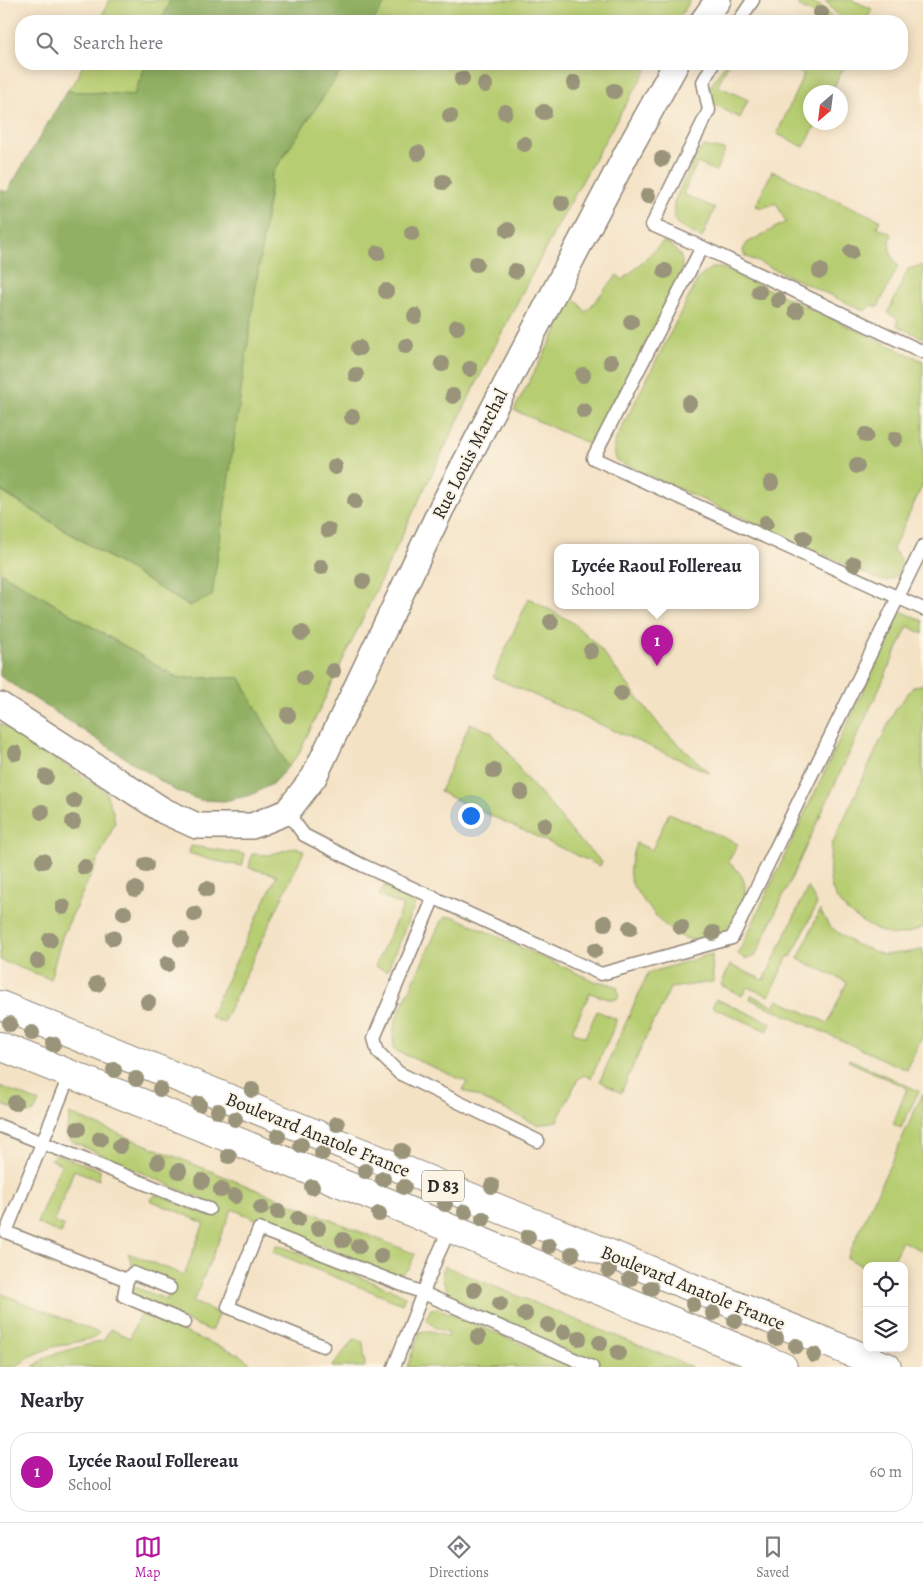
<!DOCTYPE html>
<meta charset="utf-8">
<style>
:root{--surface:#fff;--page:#f2f2f3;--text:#2b2b33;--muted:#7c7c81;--line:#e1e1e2;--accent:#b5179e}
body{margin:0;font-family:Alegreya,serif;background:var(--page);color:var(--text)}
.controls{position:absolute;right:15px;bottom:15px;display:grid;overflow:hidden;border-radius:10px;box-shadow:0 2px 12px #0003}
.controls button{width:45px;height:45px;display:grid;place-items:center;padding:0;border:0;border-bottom:1px solid var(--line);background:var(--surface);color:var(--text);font:25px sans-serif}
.compass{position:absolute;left:803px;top:85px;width:45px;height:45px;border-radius:50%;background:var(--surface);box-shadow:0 2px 12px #0003;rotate:208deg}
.you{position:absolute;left:470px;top:815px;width:18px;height:18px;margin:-12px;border:4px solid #fff;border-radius:50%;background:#1a73e8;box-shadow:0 0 0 8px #1a73e833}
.badge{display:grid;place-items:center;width:32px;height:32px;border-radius:50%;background:var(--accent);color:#fff;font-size:16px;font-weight:700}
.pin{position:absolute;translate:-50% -41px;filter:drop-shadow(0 1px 2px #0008)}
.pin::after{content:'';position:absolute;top:26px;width:18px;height:15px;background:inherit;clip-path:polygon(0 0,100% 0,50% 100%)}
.popup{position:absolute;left:554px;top:544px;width:205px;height:65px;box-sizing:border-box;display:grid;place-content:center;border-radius:10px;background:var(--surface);filter:drop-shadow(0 1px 4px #0005);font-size:16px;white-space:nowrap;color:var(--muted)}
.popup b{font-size:19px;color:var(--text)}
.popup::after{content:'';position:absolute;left:50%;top:100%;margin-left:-10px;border:10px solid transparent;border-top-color:var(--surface)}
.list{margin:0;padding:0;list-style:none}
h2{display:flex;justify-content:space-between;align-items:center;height:65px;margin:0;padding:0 20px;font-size:21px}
h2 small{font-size:16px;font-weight:400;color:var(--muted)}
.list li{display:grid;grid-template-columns:32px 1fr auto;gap:15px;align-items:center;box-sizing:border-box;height:80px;margin:0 10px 10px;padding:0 10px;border:1px solid var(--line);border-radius:20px}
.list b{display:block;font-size:19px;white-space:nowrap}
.list p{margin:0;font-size:16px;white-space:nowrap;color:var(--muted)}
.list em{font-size:16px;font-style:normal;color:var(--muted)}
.icon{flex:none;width:28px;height:28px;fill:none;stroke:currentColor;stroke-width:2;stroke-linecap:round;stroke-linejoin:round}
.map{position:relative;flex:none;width:923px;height:1367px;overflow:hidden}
.search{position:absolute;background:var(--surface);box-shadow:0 2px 12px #0003;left:15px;right:15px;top:15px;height:55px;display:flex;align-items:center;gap:12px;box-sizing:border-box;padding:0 18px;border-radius:20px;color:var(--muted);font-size:19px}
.sheet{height:155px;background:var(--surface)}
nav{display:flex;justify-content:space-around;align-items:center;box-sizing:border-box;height:70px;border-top:1px solid var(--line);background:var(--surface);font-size:14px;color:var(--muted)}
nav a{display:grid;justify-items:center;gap:2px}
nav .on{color:var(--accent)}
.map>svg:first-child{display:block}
.green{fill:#b7cd72;stroke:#717c4e}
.forest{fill:#91b064;stroke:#5e6e48}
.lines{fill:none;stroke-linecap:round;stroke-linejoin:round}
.lane-casing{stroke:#908678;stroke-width:15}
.street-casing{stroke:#908678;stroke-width:28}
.primary-casing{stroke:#908678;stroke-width:30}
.lane{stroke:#fff;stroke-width:12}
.street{stroke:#fff;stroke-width:25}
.primary{stroke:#fff;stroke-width:28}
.tree{fill:#99947a}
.labels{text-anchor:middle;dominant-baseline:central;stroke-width:4;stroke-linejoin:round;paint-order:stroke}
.shield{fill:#fcf5e5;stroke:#6a6863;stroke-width:1}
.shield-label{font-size:18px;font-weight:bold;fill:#2b2b2b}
.street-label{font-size:19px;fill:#2b2b2b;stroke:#fcf5e5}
</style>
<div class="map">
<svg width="923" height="1367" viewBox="0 0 923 1367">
<rect width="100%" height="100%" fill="#fcf5e5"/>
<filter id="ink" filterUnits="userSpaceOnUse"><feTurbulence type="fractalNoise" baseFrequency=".02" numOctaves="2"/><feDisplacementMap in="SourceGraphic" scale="10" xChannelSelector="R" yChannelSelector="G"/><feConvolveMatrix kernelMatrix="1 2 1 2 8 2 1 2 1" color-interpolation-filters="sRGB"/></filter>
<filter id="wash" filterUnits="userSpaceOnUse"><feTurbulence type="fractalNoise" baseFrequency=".0096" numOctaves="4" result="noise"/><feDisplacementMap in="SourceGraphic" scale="20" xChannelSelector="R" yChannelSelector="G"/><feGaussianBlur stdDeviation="1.12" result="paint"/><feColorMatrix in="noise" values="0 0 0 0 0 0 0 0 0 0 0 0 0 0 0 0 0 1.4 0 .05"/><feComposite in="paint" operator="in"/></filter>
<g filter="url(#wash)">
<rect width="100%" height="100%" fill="#f4e2c5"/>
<g class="green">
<path d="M109 0H170L162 21H100Z"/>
<path d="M387 0H691L677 21H373Z"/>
<path d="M802 0C816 0 827 11 836 21H827L798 6Z"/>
<path d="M825 0H852L872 9 866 21H842Z"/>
<path d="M83 64H146L134 95 67 91 78 77Z"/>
<path d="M345 64H650C516 285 409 522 298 755L288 767 240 678H178L0 572V491L189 606 257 279 272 174Z"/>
<path d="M725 64H728L718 86 748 100 740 118 712 103 709 89Z"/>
<path d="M781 64H846L831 92H810V122L817 123 804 147 777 134 804 74Z"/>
<path d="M704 146 725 150 716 171 697 163 683 194 715 208 702 238 679 226 674 219V202L696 155Z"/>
<path d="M772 171 880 220 877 227 892 234C887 247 890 255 898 266L878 307 871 305 865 311 745 256 743 250 747 243 786 222 776 203 763 208 756 206Z"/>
<path d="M664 241C681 252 685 258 680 278L591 445 514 410 574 298 586 312 617 275 623 280Z"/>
<path d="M923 265V338L897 326 898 319 888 313 908 269Z"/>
<path d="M711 268H721L729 271 923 361V484L893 549 901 560 902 565C897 576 893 581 882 581L617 461 614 452V443L698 279Z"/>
<path d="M529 598 573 623 597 645 663 730 710 773 493 677Z"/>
<path d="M901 611 923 621V634L908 626 755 957 745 959 738 954Z"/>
<path d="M923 684V928C915 930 905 935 897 935 885 935 873 928 864 923 829 902 826 883 832 844L895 710 913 687Z"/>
<path d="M0 723 105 791 113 812 115 823 62 937 50 979 0 960Z"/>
<path d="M470 723 491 732 508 752 524 776 547 801 576 837 602 862 600 866 440 792Z"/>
<path d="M669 813 738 844 728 862C734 867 740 872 743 879 751 898 735 925 718 935 708 942 693 941 681 937 667 930 658 918 648 906 626 880 626 875 636 843L652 850Z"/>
<path d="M191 846 245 854 242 866 211 860 189 853Z"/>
<path d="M296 847 304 851 223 1023 210 1016 277 875 249 868 252 854 269 855Z"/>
<path d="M385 885 414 900 415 904 387 971 375 966 403 906 379 895Z"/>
<path d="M808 887 817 904 791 957 788 956 769 996 747 987 742 996 721 985 730 965 764 980Z"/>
<path d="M820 910 829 926 854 944 884 955 918 951 923 949V1034L907 1070 750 999 751 995 774 1006 778 1000 828 1023 847 982 798 959Z"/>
<path d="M446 917H455L594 981 610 984 617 987 619 994 617 999H609L590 993 572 1031 585 1037 597 1011 616 1019 615 1025 591 1078 584 1075 578 1079 557 1121 538 1125 463 1090 467 1082 394 1050 393 1035 395 1022 441 921Z"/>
<path d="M712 954 713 982 670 988 656 1019H654L621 1093 600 1081 648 973Z"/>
<path d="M716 999 771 1023 767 1031 712 1007Z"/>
<path d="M849 1059 919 1091 901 1128 893 1124 907 1088 848 1061Z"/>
<path d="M0 1086 39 1102 34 1112 27 1114 0 1104Z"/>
<path d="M923 1093V1251L902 1241 890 1266H867V1268L847 1258Z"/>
<path d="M70 1114 415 1254 409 1268 402 1274H389L232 1209 193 1302 219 1313 211 1331 132 1297 130 1290 132 1286 167 1300 173 1286 133 1267 128 1253 184 1275 204 1223 150 1200 154 1196 159 1195 209 1216 214 1205 73 1142 66 1135Z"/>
<path d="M56 1154 100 1170 99 1180 74 1170 54 1222 64 1226 61 1234 37 1223 61 1164 51 1159Z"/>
<path d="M276 1245H278L398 1292 405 1296 402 1304 273 1252Z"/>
<path d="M444 1266 692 1367H603L467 1305C451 1294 439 1289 444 1266Z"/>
<path d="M0 1293 99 1333 94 1338 53 1347 29 1357 16 1367H0Z"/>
<path d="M437 1308 576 1367H407L420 1332C431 1329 438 1333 448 1337L449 1332C438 1330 433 1327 426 1318L431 1309Z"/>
<path d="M140 1314 238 1354 249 1362 252 1367H33L48 1356 104 1340 110 1329 130 1338Z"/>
<path d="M354 1339 363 1342 365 1367H332Z"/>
</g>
<g class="forest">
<path d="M170 0H387L373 21H162Z"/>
<path d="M146 64H345L272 174 212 596 189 606 0 490V190L7 192 67 91 134 95Z"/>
<path d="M0 572 178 678H240L288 767 272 784 251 795 224 801 200 800 176 791 0 676Z"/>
</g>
</g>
<g filter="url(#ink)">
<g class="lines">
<defs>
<g id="lane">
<path d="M739 21 753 0"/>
<path d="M702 247 652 225 709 110 703 82 713 64"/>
<path d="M923 352 702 247 593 458 923 609"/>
<path d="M287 812 304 835 362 865 601 974 732 938 923 546"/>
<path d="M434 897 374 1038 378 1052 399 1073 538 1141"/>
<path d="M70 1074 6 1232 127 1280 124 1296 185 1322"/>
<path d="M0 1126 209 1209"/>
<path d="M127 1280 133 1273 170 1288"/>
<path d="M323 1346 228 1307 259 1229 423 1293 592 1367"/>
<path d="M394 1367 437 1257 450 1228"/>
</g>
<g id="street">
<path d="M703 21 718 0"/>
<path d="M0 705 164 811 197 826H252L287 812 314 777 441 509 629 149 676 64"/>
</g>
<g id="primary">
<path d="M0 1005 887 1367"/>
<path d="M0 1046 353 1188 783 1367"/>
</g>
</defs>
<use href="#lane" class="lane-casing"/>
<use href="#street" class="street-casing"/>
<use href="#primary" class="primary-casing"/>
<use href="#lane" class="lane"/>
<use href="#street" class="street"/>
<use href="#primary" class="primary"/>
</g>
<g class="tree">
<circle cx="821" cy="13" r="8"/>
<circle cx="462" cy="79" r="8"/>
<circle cx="574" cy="83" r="8"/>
<circle cx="485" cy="85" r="8"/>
<circle cx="614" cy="91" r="8"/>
<circle cx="505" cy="112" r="8"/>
<circle cx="544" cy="112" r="8"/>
<circle cx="450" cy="116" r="8"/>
<circle cx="524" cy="144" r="8"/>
<circle cx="418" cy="153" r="8"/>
<circle cx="662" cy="159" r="8"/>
<circle cx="443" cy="182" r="8"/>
<circle cx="648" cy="196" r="8"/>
<circle cx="562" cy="203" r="8"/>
<circle cx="508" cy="230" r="8"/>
<circle cx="412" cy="233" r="8"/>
<circle cx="851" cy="252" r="8"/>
<circle cx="378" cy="253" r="8"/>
<circle cx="476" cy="264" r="8"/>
<circle cx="515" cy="271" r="8"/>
<circle cx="665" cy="271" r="8"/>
<circle cx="820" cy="271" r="8"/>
<circle cx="386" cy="291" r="8"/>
<circle cx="759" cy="292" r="8"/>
<circle cx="778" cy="300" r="8"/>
<circle cx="796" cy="311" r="8"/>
<circle cx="415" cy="316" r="8"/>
<circle cx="631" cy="322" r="8"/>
<circle cx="457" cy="327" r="8"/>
<circle cx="406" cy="346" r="8"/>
<circle cx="359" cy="348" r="8"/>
<circle cx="611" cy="362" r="8"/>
<circle cx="442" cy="364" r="8"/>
<circle cx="470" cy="369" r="8"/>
<circle cx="356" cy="375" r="8"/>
<circle cx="583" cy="375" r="8"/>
<circle cx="453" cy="396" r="8"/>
<circle cx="689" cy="403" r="8"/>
<circle cx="584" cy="411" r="8"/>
<circle cx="352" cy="417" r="8"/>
<circle cx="866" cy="435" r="8"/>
<circle cx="895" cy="439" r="8"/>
<circle cx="857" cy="466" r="8"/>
<circle cx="335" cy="467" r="8"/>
<circle cx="771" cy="483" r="8"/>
<circle cx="355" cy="501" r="8"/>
<circle cx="766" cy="523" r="8"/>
<circle cx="328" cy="530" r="8"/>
<circle cx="804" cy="538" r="8"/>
<circle cx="854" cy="564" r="8"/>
<circle cx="321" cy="567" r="8"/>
<circle cx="363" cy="581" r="8"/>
<circle cx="551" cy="622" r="8"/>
<circle cx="302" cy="633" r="8"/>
<circle cx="591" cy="651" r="8"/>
<circle cx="333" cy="671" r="8"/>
<circle cx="304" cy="678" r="8"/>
<circle cx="621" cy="694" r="8"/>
<circle cx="288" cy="715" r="8"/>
<circle cx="15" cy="753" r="8"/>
<circle cx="494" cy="771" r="8"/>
<circle cx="46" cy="777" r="8"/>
<circle cx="521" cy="792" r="8"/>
<circle cx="74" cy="801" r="8"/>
<circle cx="42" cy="812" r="8"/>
<circle cx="73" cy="822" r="8"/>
<circle cx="544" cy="825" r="8"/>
<circle cx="43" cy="861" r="8"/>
<circle cx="146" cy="865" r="8"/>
<circle cx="84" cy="867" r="8"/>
<circle cx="135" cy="889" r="8"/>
<circle cx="207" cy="889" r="8"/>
<circle cx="63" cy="907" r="8"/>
<circle cx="124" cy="913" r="8"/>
<circle cx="194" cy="914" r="8"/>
<circle cx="605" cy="923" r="8"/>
<circle cx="681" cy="927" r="8"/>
<circle cx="630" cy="928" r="8"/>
<circle cx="713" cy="933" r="8"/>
<circle cx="113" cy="938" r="8"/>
<circle cx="181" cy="939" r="8"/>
<circle cx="50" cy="940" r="8"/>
<circle cx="595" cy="950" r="8"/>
<circle cx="38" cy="961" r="8"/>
<circle cx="167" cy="964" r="8"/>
<circle cx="97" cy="984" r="8"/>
<circle cx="148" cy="1002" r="8"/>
<circle cx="10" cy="1024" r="8"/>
<circle cx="32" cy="1033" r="8"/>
<circle cx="53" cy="1044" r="8"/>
<circle cx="114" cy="1070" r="8"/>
<circle cx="136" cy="1079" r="8"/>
<circle cx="160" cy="1089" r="8"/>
<circle cx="252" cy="1090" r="8"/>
<circle cx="15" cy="1103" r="8"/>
<circle cx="199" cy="1104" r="8"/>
<circle cx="218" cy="1111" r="8"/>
<circle cx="235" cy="1119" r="8"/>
<circle cx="337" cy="1124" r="8"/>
<circle cx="78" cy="1129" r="8"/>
<circle cx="278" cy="1136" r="8"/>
<circle cx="100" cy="1139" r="8"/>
<circle cx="301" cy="1145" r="8"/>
<circle cx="120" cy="1146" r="8"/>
<circle cx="402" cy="1151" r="8"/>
<circle cx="322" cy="1153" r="8"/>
<circle cx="229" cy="1156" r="8"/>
<circle cx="158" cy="1162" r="8"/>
<circle cx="179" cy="1171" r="8"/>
<circle cx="365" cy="1171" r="8"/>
<circle cx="383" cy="1179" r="8"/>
<circle cx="202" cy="1181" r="8"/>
<circle cx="492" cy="1186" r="8"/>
<circle cx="312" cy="1187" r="8"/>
<circle cx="404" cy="1187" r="8"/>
<circle cx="221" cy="1190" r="8"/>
<circle cx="235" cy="1196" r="8"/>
<circle cx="445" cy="1204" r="8"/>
<circle cx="261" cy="1208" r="8"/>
<circle cx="278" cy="1212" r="8"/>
<circle cx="465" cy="1212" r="8"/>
<circle cx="379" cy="1214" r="8"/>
<circle cx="298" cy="1219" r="8"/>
<circle cx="483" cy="1219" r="8"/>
<circle cx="318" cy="1228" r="8"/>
<circle cx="528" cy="1237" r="8"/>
<circle cx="343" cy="1240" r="8"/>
<circle cx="359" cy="1246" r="8"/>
<circle cx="549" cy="1246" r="8"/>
<circle cx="572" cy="1254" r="8"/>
<circle cx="381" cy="1256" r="8"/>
<circle cx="609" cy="1270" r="8"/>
<circle cx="630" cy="1279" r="8"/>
<circle cx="651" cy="1288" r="8"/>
<circle cx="474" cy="1290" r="8"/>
<circle cx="500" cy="1304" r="8"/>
<circle cx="693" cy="1304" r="8"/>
<circle cx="713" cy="1313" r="8"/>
<circle cx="525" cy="1314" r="8"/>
<circle cx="735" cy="1321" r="8"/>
<circle cx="548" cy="1325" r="8"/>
<circle cx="564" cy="1332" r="8"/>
<circle cx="478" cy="1337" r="8"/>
<circle cx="579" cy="1338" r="8"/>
<circle cx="776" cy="1338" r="8"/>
<circle cx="600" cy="1343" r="8"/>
<circle cx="796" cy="1346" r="8"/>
<circle cx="618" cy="1353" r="8"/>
<circle cx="814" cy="1355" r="8"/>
</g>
</g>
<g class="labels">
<rect class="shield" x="422" y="1170.5" width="42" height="31" rx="4"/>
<g class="shield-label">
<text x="443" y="1186">D 83</text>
</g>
<g class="street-label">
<text transform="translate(470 454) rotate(-63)">Rue Louis Marchal</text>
<text transform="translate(318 1135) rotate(22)">Boulevard Anatole France</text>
<text transform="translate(693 1288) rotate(22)">Boulevard Anatole France</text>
</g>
</g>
</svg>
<div class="controls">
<button><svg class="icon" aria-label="locate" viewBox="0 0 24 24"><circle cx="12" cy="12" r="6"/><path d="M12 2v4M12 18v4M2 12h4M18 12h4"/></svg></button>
<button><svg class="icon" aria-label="layers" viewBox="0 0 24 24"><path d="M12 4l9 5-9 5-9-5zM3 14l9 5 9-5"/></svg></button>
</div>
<svg class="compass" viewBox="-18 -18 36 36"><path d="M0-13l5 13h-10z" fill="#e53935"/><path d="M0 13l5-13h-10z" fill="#7c7c81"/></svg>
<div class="you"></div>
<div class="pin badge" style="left:657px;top:666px">1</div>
<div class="popup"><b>Lycée Raoul Follereau</b>School</div>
<div class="search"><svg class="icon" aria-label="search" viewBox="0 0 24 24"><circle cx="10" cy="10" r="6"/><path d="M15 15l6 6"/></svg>Search here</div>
</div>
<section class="sheet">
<h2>Nearby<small></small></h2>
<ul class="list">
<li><span class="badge">1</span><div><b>Lycée Raoul Follereau</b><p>School</p></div><em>60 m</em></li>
</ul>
</section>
<nav>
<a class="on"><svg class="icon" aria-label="map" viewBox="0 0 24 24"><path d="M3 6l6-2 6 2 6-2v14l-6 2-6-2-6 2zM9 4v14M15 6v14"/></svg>Map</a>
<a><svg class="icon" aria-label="directions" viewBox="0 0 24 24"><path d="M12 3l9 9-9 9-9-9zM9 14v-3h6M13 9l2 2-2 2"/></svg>Directions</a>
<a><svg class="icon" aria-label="saved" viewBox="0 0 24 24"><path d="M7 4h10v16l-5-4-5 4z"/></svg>Saved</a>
</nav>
